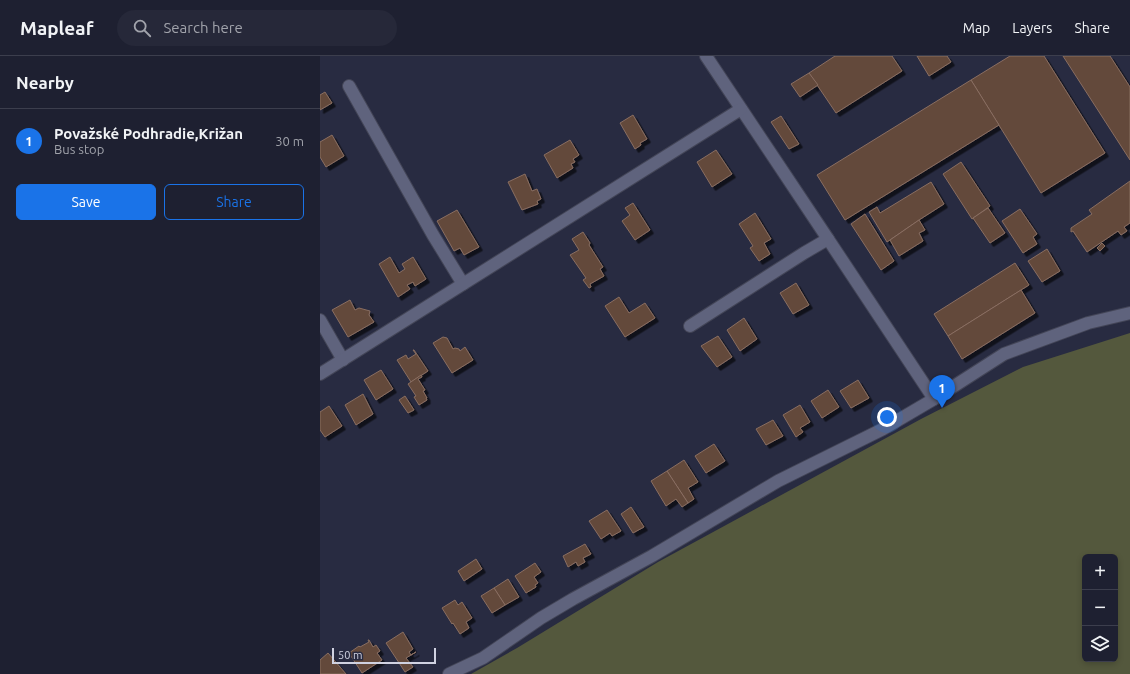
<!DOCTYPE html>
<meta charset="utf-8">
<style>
:root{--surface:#1e2031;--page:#262839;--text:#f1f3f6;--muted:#a1a3ab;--line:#3c3e4d;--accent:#1a73e8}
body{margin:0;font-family:Ubuntu,sans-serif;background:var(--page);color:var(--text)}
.controls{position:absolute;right:12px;bottom:12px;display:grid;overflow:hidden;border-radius:6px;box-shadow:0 2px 6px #0003}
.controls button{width:36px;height:36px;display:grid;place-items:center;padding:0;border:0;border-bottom:1px solid var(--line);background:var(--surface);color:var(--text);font:20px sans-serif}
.scale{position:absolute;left:12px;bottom:10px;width:104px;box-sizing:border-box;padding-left:4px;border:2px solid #d0d2e1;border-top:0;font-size:11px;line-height:14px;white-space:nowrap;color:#d0d2e1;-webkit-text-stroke:3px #282b41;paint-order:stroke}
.you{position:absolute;left:567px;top:361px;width:14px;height:14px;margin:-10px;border:3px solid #fff;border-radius:50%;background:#1a73e8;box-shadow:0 0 0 6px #1a73e833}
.badge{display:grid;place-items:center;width:26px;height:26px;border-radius:50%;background:var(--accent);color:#fff;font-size:13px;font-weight:700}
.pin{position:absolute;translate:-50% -33px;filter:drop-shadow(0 1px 2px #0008)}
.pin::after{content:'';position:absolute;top:21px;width:14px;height:12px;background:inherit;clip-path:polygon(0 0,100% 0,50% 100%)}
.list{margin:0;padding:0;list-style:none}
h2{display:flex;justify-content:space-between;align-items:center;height:52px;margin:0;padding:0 16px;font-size:17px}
h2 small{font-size:13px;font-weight:400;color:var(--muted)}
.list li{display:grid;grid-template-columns:26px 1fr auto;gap:12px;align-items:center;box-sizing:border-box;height:64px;padding:0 16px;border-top:1px solid var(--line)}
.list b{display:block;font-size:15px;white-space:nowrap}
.list p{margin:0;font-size:13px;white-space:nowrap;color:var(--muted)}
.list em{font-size:13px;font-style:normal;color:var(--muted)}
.actions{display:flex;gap:8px;padding:12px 16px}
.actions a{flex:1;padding:9px 0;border:1px solid var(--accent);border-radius:6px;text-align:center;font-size:14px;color:var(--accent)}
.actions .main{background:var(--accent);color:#fff}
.icon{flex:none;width:22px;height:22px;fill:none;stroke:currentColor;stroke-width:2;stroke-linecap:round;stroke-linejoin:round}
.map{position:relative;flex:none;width:810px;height:618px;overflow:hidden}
header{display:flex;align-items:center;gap:24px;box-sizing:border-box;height:56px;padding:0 20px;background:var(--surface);border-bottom:1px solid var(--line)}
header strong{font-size:19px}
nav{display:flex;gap:22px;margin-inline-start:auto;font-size:14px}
.search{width:280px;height:36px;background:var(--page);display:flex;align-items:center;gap:10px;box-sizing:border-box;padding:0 14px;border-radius:22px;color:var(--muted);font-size:15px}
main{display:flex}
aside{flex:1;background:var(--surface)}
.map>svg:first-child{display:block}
.forest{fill:#54583d;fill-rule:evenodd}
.building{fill:#63483b;stroke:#896e61;filter:url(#shadow)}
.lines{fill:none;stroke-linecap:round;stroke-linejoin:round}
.minor-casing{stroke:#434557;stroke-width:14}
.minor{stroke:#5f637d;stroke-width:12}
</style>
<header>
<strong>Mapleaf</strong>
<div class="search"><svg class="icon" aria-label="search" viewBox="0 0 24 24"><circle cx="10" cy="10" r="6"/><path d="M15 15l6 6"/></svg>Search here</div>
<nav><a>Map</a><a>Layers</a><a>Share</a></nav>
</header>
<main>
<aside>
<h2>Nearby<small></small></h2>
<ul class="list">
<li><span class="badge">1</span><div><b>Považské Podhradie,Križan</b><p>Bus stop</p></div><em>30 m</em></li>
</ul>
<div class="actions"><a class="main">Save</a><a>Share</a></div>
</aside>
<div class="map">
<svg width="810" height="618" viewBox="0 0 810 618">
<defs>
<filter id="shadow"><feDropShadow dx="3.5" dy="3.5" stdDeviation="0" flood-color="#0009"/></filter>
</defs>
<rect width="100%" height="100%" fill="#282b41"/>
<path class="forest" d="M810 277V618H151L197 592 338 506 601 363 703 311ZM765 501H795V603H765Z"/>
<g class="building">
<path d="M515 0H572L582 15 516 57 489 17Z"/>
<path d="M597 0H627L631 6 609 20Z"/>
<path d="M690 0H724L785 97 721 137 651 24Z"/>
<path d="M743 0H790L810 31V104Z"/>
<path d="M489 17 498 29 480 41 471 28Z"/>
<path d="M651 24 679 69 525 164 497 119Z"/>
<path d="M5 36 12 47 0 54V39Z"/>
<path d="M313 59 327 83 320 87 321 89 315 93 300 67Z"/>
<path d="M461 60 479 88 469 93 451 66Z"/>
<path d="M12 79 24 100 6 111 0 101V86Z"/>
<path d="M250 84 259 99 253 103 255 106 251 108 253 112 237 122 224 99Z"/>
<path d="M396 94 412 118 392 131 377 106Z"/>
<path d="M641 106 670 150 652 163 623 118Z"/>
<path d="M205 118 212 135 217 133 221 143 217 145 218 148 202 154 188 126Z"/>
<path d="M810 125V167L804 171 807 175 801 179 798 175 767 196 753 175 751 176V172L772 158 769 154Z"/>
<path d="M611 126 624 148 599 164 567 186 549 156 557 151 560 157Z"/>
<path d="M313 147 330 174 315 184 302 165 310 159 305 152Z"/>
<path d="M668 152 685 177 670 187 653 162Z"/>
<path d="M700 153 717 178 713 181 717 188 703 197 682 165Z"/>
<path d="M137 154 159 191 144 199 140 192 134 195 117 165Z"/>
<path d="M435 157 451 183 444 187 450 198 439 205 430 192 433 190 419 168Z"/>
<path d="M545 158 574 205 561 214 531 168Z"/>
<path d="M599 164 605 174 599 177 603 185 579 200 570 184Z"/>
<path d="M263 176 270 187 269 189 283 211 280 213 284 220 270 228 271 231 269 232 263 224 266 222 250 199 259 194 252 183Z"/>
<path d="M782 187 785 190 780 195 777 192Z"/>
<path d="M727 193 740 215 722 226 708 205Z"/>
<path d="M70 201 79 217 85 213 82 208 93 201 106 223 95 230 93 226 87 229 90 233 78 241 59 208Z"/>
<path d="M695 207 709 229 628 280 614 258Z"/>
<path d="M476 227 489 249 473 258 460 237Z"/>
<path d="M701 234 715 257 642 303 628 280Z"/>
<path d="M299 241 309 257 325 247 335 262 305 281 285 250Z"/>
<path d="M30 244 35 254 39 252 50 255 49 259 54 266 28 281 12 254Z"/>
<path d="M424 262 437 283 420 295 407 274Z"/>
<path d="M398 280 412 301 397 311 381 290Z"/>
<path d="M123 281 127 282 133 293 135 292 139 293 140 295 145 291 153 304 132 317 113 287Z"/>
<path d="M93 294H94L108 315 91 326 77 304 86 299 88 303 96 298Z"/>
<path d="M61 314 73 333 56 344 44 324Z"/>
<path d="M101 319 102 321 98 323 105 334 103 335 107 342H106L107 344 99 349 94 341 96 340 88 328Z"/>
<path d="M538 324 549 342 531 352 520 335Z"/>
<path d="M508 334 519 351 502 362 491 345Z"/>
<path d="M43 338 53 358 36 369 25 349Z"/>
<path d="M85 340 94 354 88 357 79 344Z"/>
<path d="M480 349 490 366 480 372 483 376 476 381 463 359Z"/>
<path d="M9 350 22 370 5 381 0 374V356Z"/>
<path d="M453 364 463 380 446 389 436 373Z"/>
<path d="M394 388 405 405 386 417 375 400Z"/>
<path d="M364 404 378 426 368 432 374 443 368 447 347 415Z"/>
<path d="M347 415 368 447 362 451 356 443 346 450 331 425Z"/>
<path d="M311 451 324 471 313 477 301 458Z"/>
<path d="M287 454 301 475 292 480 290 477 281 483 269 465Z"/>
<path d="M265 488 271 498 263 502 265 506 258 510 256 506 248 511 243 500Z"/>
<path d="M156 503 162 513 144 525 138 515Z"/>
<path d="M215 507 221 516 214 521 218 527 215 529 216 531 206 537 195 520Z"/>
<path d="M188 523 199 541 185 549 174 532Z"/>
<path d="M174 532 185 549 172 557 161 540Z"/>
<path d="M135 544 138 549 142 546 152 562 146 566 149 572 140 578 133 567 132 568 122 552Z"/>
<path d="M83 576 93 593 89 596 91 599 96 596 86 602 93 611 85 616 66 587Z"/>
<path d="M48 584H49L53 591 56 589 60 595 57 597 62 604 42 617 29 597 39 590 40 591 49 586Z"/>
<path d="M8 597 26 618H0V604Z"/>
</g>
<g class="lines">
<defs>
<g id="minor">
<path d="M29 30 113 179 143 228"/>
<path d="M508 183 614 343"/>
<path d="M0 264 23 304"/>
<path d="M370 270 484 197 508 183 386 0"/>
<path d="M0 318 421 53"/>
<path d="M129 618 163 602 221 562 253 543 332 500 458 425 563 373 614 343 684 298 768 267 810 257"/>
</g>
</defs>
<use href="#minor" class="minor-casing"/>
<use href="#minor" class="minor"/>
</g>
</svg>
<div class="controls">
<button>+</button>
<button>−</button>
<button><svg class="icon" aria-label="layers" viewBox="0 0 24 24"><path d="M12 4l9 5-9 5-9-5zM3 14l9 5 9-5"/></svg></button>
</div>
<div class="scale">50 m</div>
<div class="you"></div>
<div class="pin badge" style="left:622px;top:352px">1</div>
</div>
</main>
